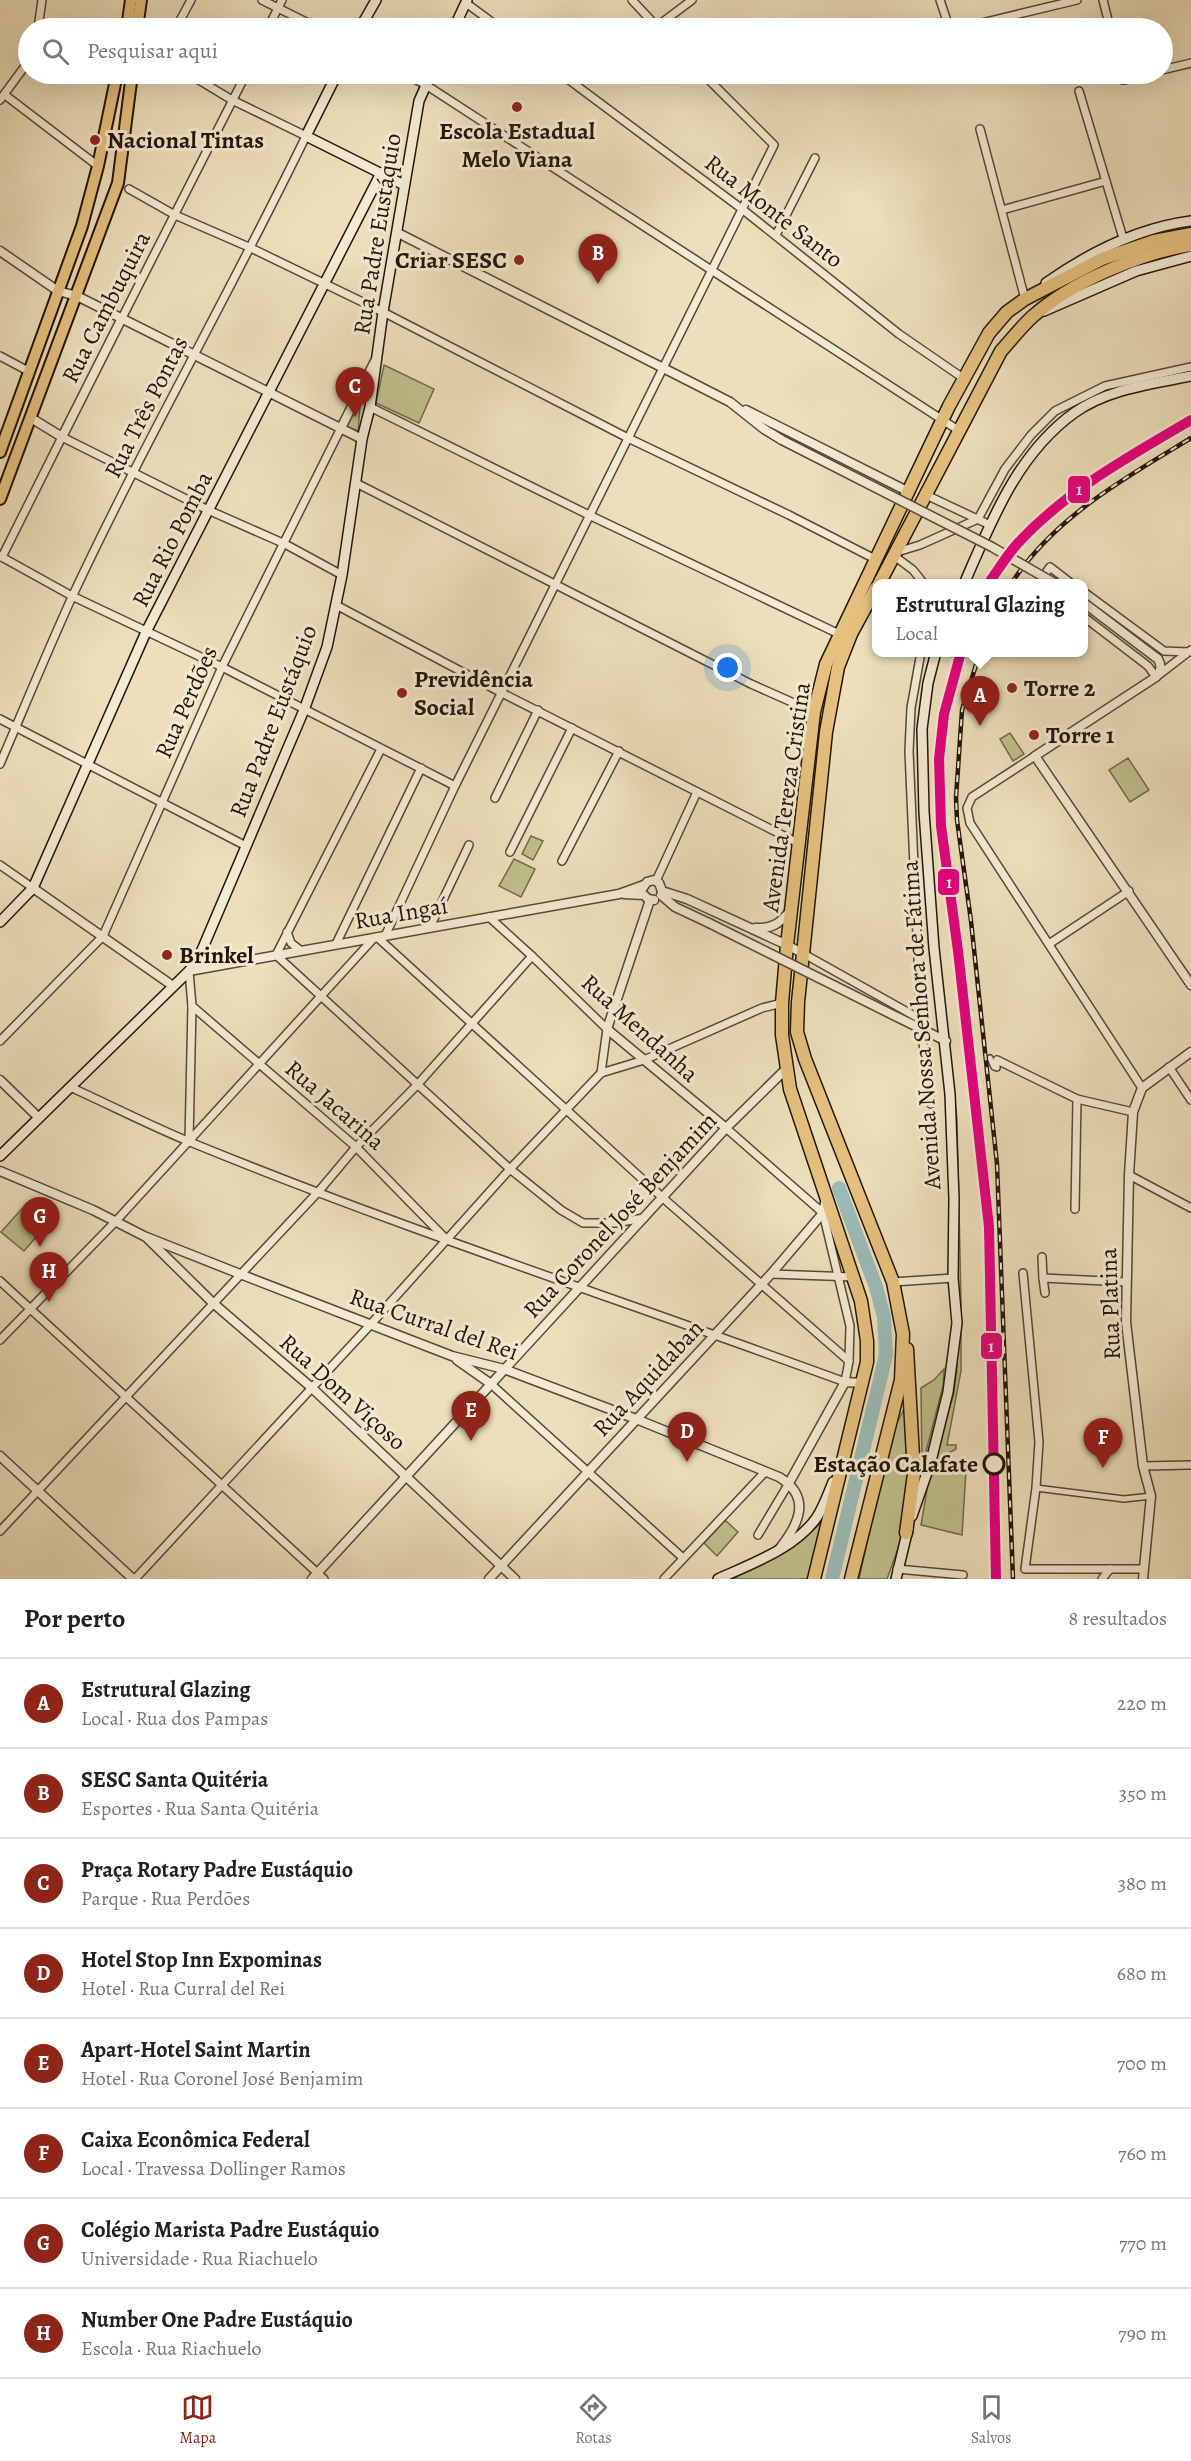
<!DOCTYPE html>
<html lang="pt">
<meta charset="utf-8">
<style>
:root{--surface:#fff;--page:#f2f2f2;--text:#222;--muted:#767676;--line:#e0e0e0;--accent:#8f2418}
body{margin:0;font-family:Alegreya,serif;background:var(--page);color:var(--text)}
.you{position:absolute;left:728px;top:668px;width:21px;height:21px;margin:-15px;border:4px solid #fff;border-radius:50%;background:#1a73e8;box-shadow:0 0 0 9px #1a73e833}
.badge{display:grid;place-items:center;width:39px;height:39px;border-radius:50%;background:var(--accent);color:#fff;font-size:20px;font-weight:700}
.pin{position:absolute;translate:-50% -50px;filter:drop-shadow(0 2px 3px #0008)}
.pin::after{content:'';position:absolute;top:32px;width:21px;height:18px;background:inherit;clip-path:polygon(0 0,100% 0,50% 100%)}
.popup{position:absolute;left:872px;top:579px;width:216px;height:78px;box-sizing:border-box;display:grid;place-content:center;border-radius:12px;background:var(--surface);filter:drop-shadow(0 2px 4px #0005);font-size:20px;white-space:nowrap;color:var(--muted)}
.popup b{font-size:22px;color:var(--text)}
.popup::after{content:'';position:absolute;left:50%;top:100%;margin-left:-12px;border:12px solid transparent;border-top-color:var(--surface)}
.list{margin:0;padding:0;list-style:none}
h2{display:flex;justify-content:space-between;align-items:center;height:78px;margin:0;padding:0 24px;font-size:26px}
h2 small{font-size:20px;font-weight:400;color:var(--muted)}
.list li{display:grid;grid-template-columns:39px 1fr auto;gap:18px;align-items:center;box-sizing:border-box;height:90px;padding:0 24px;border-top:2px solid var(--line)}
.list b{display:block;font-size:22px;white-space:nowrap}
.list p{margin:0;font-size:20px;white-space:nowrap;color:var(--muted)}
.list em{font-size:20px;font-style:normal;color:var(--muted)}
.icon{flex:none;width:33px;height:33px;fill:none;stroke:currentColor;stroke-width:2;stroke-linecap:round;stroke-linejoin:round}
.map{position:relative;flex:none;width:1191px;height:1579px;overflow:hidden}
.search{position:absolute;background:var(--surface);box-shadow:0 6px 24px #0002;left:18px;right:18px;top:18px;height:66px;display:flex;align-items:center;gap:15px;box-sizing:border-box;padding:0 21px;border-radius:33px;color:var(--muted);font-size:22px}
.sheet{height:798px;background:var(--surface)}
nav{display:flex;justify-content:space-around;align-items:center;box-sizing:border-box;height:84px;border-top:2px solid var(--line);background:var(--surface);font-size:16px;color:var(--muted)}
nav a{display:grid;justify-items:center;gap:3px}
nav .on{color:var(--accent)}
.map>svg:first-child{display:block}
.green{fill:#bfc08b;stroke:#726b4a;stroke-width:1.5}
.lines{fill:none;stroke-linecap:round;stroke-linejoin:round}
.river{stroke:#9bbbb7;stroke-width:14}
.pedestrian-casing{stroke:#564835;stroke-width:8}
.minor-casing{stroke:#564835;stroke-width:10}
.tertiary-casing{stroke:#564835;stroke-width:11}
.secondary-casing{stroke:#241608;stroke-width:12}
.primary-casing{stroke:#241608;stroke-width:14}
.trunk-casing{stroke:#241608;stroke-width:15}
.pedestrian{stroke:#f3ead3;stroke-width:5}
.minor{stroke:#f3ead3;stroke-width:7}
.tertiary{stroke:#f3ead3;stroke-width:8}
.secondary{stroke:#f3ead3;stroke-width:9}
.primary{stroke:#e6c07e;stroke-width:10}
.trunk{stroke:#e6c07e;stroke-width:12}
.rail-casing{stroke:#241608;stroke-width:4.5}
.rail{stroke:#f3ead3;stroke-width:2;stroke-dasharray:7;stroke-linecap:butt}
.tertiary-bridge-casing{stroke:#564835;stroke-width:11;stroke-linecap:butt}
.tertiary-bridge{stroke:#f3ead3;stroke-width:8}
.metro-1-casing{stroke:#f3ead3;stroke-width:15}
.metro-1{stroke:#e5007d;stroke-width:10}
.poi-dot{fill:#8f2418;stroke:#f3ead3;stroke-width:2}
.stop-dot{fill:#f3ead3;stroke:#241608;stroke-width:3}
.labels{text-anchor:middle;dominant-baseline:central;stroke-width:6;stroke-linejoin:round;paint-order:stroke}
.poi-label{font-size:24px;font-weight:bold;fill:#241608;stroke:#f3ead3;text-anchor:start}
.street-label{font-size:24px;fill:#241608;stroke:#f3ead3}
.stop-label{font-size:24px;font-weight:bold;fill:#241608;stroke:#f3ead3;text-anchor:end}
.line-badge{stroke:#f3ead3;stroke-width:2}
.badge-label{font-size:16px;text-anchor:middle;font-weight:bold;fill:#fff}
</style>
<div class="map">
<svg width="1191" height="1579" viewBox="0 0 1191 1579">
<rect width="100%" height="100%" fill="#eddfbb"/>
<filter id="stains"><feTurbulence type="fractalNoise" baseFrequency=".00333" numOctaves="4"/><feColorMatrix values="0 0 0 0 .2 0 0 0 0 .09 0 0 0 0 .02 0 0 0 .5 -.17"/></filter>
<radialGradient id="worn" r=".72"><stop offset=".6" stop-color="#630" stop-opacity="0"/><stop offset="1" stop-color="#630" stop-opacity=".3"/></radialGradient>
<g class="green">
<path d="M384 365 434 389 419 423 376 403Z"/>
<path d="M357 407H360L358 431 345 426Z"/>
<path d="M1010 733 1024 754 1013 761 1000 739Z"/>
<path d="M1128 758 1149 790 1130 802 1109 770Z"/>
<path d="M531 836 543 841 533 860 522 854Z"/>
<path d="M514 859 535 869 521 897 499 886Z"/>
<path d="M947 1025 957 1119 961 1300V1371L947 1445H956V1449L947 1454 945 1462 954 1472 966 1470 962 1535 921 1525 929 1478 954 1393 957 1370V1270Z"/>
<path d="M27 1203 49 1222 24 1251 1 1232Z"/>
<path d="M944 1369 943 1386 922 1467 921 1388 934 1380Z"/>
<path d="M907 1403 912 1473 904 1532 887 1579H859L890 1437Z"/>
<path d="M725 1520 738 1532 717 1556 704 1543Z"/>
<path d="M822 1522 824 1524 809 1579H732C764 1563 796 1548 822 1522Z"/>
</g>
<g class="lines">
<path class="river" d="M832 1579 886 1355 884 1317 876 1287 839 1188"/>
<defs>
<g id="pedestrian">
<path d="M990 1058 994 1067 997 1068V1060"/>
<path d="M1036 1488 1124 1499 1151 1496"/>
</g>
<g id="minor">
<path d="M262 0 318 28"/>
<path d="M632 0 658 28"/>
<path d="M940 0 948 24 952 28"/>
<path d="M1103 0 1110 28"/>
<path d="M466 3 500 28"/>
<path d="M656 27 692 0"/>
<path d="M38 28 42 0"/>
<path d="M176 28 191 0"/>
<path d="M268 28 282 0"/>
<path d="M961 28 1077 0"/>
<path d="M1162 70 1191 63"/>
<path d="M405 74 426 85 958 430"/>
<path d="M561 74 742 209 899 334 963 378"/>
<path d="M1121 74 1123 80 1150 74"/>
<path d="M1079 91 1123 238"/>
<path d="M5 95 98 166"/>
<path d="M0 100 28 62"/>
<path d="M980 129 1025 299"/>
<path d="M129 189 175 215 251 248 383 312 628 438 789 515 875 559"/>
<path d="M1002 210 1106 181"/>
<path d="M776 235 815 158"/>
<path d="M122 318 246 74"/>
<path d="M0 356 30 372"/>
<path d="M370 407 589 515 839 634"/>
<path d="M356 483 751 684 814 712"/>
<path d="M924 494 990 525"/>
<path d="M978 519 1005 469 1031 435 1055 411 1105 386 1191 367"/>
<path d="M897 552 920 545 978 519"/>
<path d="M893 555 913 570 924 584"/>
<path d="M0 556 72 596 222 667 455 786"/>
<path d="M2 557 62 437 208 510 285 544 342 575"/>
<path d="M1038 584 1050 567 1072 584"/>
<path d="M1084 592 1164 651 1188 652"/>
<path d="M336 605 502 693 800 844"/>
<path d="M1084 617 1148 666 1156 677 1191 650"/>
<path d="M921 652 911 708 909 751 921 1027 931 1104"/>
<path d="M0 719 246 846"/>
<path d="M381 749 276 955 510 1169 561 1210 583 1223H615L644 1218"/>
<path d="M1035 756 972 797 967 808 970 823 1142 1088"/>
<path d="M0 764C24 708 47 652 72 597 145 441 231 291 306 136L232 100 189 74"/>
<path d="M495 798 538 710"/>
<path d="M510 852 572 728"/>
<path d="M562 861 619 751"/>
<path d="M0 865 33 888"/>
<path d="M656 881 697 792"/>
<path d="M489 917 532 956 607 1029 601 1073"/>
<path d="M430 927 469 845"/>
<path d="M287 932 291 943 300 950"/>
<path d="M385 936 455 786 774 145 703 74"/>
<path d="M336 944 421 768"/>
<path d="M1049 944 1129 891"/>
<path d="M804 954 920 1019"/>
<path d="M192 1006 356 1147 444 1237"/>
<path d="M0 1041 103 936 222 667 341 428"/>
<path d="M997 1060 1077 1099 1133 1112"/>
<path d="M1169 1067 1191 1100"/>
<path d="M70 1087C110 1105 149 1125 190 1142 405 1230 627 1302 845 1382L849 1361 663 1198 377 937"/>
<path d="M726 1128 823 1213 850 1326 849 1361"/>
<path d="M189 1141 192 1006 189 971"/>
<path d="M1129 1175 1191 1208"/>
<path d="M1075 1209 1077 1099"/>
<path d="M1042 1257 1043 1278"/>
<path d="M1023 1273 1039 1442 1036 1488 1025 1569H1144"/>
<path d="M771 1274 854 1277"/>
<path d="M0 1281 324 1579"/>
<path d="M893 1282 953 1278"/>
<path d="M1045 1293 1043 1278 1126 1282"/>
<path d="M0 1340 116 1221 374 938"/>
<path d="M491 1384 683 1558"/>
<path d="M1143 1466 1191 1465"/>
<path d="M0 1531 319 1191 356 1147 418 1084 532 956"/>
<path d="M758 1535 789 1483"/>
<path d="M897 1569 963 1575"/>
<path d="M135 1579 371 1324 510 1169 601 1073 644 1060 762 1008 782 1003"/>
<path d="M664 1579 765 1472"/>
<path d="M1102 1579 1110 1569"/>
</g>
<g id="tertiary">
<path d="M398 233 730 402 764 429 782 440"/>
<path d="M0 251 58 291 77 296 362 439"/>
<path d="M746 410 909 492"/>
<path d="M31 418 62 437 122 318"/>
<path d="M341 428 375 361"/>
<path d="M1084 603 1158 659C1162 666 1161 670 1156 677L1035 756 1191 985"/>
<path d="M33 888 173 986"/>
<path d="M642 889 647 882 654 880 659 883 662 891"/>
<path d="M662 891 687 899 787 945 804 954"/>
<path d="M624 894 644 895 648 899 654 900"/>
<path d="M661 895 675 907 709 923"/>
<path d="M650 900 607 1029 726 1128"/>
<path d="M755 928C773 929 780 923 791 910"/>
<path d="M189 971 619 894 644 885"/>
<path d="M891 1014 946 1041"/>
<path d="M0 1080 38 1117"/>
<path d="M0 1171 93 1210 144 1236 240 1274 452 1356 504 1369 636 1419 779 1477C812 1497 799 1524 780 1548"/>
<path d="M147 1238 213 1303 312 1388 515 1579"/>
<path d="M457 1360 491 1384"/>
<path d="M0 1456 133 1579"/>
<path d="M789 1483 845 1382 862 1383"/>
<path d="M312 1579 726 1128 788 1067"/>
<path d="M489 1579 771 1274 823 1213 826 1198"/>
<path d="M1143 1579 1151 1496 1143 1466 1126 1322 1129 1175 1133 1112 1142 1088 1191 1052"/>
</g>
<g id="secondary">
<path d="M360 28 376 0"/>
<path d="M454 28 467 0"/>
<path d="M337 74 306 136 404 185"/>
<path d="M1046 283C1090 252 1137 228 1191 221"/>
<path d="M1044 311 1136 271 1191 256"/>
<path d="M964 584C991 522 1017 454 1074 413 1107 389 1152 384 1191 376"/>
<path d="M0 922 33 888 146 632 381 173"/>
<path d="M0 1156 189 971 199 957 304 710 327 647 342 575 362 439 370 407 383 312 419 101 431 74"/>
<path d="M912 1516 931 1461 948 1392 957 1323 953 1278 954 1199 950 1094 934 948 924 812 922 729 928 683 936 652"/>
<path d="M718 1579C751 1564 796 1548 817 1517 824 1506 828 1494 833 1482"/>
<path d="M896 1579 908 1529"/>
</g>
<g id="primary">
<path d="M127 28 131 0"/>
<path d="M137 28 141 0"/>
<path d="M0 452 82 226 98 166 117 74"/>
<path d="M0 499 118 183 132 74"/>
</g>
<g id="trunk">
<path d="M879 584 1001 351C1011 340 1021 327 1032 317 1071 282 1140 253 1191 245"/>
<path d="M906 1533 914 1474 907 1349"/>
<path d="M814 1579 867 1362V1341L861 1301 790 1089 782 1035V1003L787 945 814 712 826 664 949 406 989 333 1007 312 1025 299 1102 259 1154 241 1191 234"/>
<path d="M851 1579 901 1380 903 1334 893 1282 805 1059 797 1032 798 1002 826 732 838 667 851 634 876 588"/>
</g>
</defs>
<use href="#pedestrian" class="pedestrian-casing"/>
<use href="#minor" class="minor-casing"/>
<use href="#tertiary" class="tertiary-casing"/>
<use href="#secondary" class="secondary-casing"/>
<use href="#primary" class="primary-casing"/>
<use href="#trunk" class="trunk-casing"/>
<use href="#pedestrian" class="pedestrian"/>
<use href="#minor" class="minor"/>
<use href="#tertiary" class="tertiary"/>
<use href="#secondary" class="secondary"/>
<use href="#primary" class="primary"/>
<use href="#trunk" class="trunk"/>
<defs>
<g id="rail">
<path d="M1011 584C1054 517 1125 478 1191 438"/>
<path d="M980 652 962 710 956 798 957 820 971 921 997 1164 1013 1579"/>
</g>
</defs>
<use href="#rail" class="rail-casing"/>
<use href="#rail" class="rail"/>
<defs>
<g id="tertiary-bridge">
<path d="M782 440 992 547 1056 584"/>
<path d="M709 923 891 1014"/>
</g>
</defs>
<use href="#tertiary-bridge" class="tertiary-bridge-casing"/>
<use href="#tertiary-bridge" class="tertiary-bridge"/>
<defs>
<g id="metro-1">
<path d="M988 584C998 570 1007 555 1018 543 1067 490 1130 456 1191 420"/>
<path d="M961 652 944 714 939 759 941 826 958 951 989 1227 996 1579"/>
</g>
</defs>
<use href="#metro-1" class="metro-1-casing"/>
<use href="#metro-1" class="metro-1"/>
</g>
<g class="poi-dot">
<circle cx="517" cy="107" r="6"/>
<circle cx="95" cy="140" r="6"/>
<circle cx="519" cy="260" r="6"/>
<circle cx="1012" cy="688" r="6"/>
<circle cx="402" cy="693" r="6"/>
<circle cx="1034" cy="735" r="6"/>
<circle cx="167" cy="955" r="6"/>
</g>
<circle class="stop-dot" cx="994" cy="1464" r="10"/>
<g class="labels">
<g class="poi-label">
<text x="517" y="131" text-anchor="middle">Escola Estadual<tspan x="517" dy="28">Melo Viana</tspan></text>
<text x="107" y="140">Nacional Tintas</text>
<text x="507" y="260" text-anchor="end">Criar SESC</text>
<text x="414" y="679">Previdência<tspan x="414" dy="28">Social</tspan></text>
<text x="1024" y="688">Torre 2</text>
<text x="1046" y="735">Torre 1</text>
<text x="179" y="955">Brinkel</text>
</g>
<g class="street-label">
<text transform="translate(774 211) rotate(38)">Rua Monte Santo</text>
<text transform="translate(377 234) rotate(-81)">Rua Padre Eustáquio</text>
<text transform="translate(106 307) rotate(-63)">Rua Cambuquira</text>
<text transform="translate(146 407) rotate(-63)">Rua Três Pontas</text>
<text transform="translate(172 539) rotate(-63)">Rua Rio Pomba</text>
<text transform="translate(186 702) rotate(-66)">Rua Perdões</text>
<text transform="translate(273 721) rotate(-69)">Rua Padre Eustáquio</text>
<text transform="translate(786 797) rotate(-82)">Avenida Tereza Cristina</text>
<text transform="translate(401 913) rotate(-10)">Rua Ingaí</text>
<text transform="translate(921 1025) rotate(-94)">Avenida Nossa Senhora de Fátima</text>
<text transform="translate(640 1028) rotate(42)">Rua Mendanha</text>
<text transform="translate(335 1105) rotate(41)">Rua Jacarina</text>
<text transform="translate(620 1215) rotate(-47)">Rua Coronel José Benjamim</text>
<text transform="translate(1110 1304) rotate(-92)">Rua Platina</text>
<text transform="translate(434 1324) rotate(19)">Rua Curral del Rei</text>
<text transform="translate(648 1378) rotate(-47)">Rua Aquidaban</text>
<text transform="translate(343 1392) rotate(42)">Rua Dom Viçoso</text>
</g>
<g class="stop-label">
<text x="978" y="1464">Estação Calafate</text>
</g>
</g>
<g class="line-badge">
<rect x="1067" y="475" width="24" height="29" rx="6" fill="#e5007d"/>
<rect x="937" y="868" width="23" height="28" rx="6" fill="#e5007d"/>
<rect x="980" y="1332" width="23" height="28" rx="6" fill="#e5007d"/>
</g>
<g class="badge-label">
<text x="1079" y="495">1</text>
<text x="949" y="888">1</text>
<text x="991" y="1352">1</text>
</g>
<rect width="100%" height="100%" filter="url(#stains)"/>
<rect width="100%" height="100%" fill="url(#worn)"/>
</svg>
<div class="you"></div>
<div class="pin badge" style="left:980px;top:726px">A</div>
<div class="popup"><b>Estrutural Glazing</b>Local</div>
<div class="pin badge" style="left:598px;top:284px">B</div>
<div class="pin badge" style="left:355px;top:417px">C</div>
<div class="pin badge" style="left:687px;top:1462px">D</div>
<div class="pin badge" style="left:471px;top:1441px">E</div>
<div class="pin badge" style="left:1103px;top:1468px">F</div>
<div class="pin badge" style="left:40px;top:1247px">G</div>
<div class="pin badge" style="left:49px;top:1302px">H</div>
<div class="search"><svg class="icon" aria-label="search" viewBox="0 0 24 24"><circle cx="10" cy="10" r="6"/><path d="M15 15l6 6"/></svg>Pesquisar aqui</div>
</div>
<section class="sheet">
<h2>Por perto<small>8 resultados</small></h2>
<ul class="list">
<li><span class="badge">A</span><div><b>Estrutural Glazing</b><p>Local · Rua dos Pampas</p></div><em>220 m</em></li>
<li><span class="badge">B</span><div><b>SESC Santa Quitéria</b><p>Esportes · Rua Santa Quitéria</p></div><em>350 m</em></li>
<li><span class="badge">C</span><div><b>Praça Rotary Padre Eustáquio</b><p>Parque · Rua Perdões</p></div><em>380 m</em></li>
<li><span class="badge">D</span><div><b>Hotel Stop Inn Expominas</b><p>Hotel · Rua Curral del Rei</p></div><em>680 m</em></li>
<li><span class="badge">E</span><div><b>Apart-Hotel Saint Martin</b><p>Hotel · Rua Coronel José Benjamim</p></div><em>700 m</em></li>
<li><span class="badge">F</span><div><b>Caixa Econômica Federal</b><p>Local · Travessa Dollinger Ramos</p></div><em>760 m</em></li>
<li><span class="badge">G</span><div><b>Colégio Marista Padre Eustáquio</b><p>Universidade · Rua Riachuelo</p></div><em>770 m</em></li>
<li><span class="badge">H</span><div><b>Number One Padre Eustáquio</b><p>Escola · Rua Riachuelo</p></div><em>790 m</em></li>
</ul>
</section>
<nav>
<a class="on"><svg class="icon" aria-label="map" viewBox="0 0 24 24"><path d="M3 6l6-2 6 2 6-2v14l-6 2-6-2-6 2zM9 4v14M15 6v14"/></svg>Mapa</a>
<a><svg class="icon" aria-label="directions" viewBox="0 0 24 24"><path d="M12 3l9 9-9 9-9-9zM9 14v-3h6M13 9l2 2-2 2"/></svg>Rotas</a>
<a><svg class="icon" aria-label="saved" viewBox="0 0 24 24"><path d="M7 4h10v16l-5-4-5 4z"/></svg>Salvos</a>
</nav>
